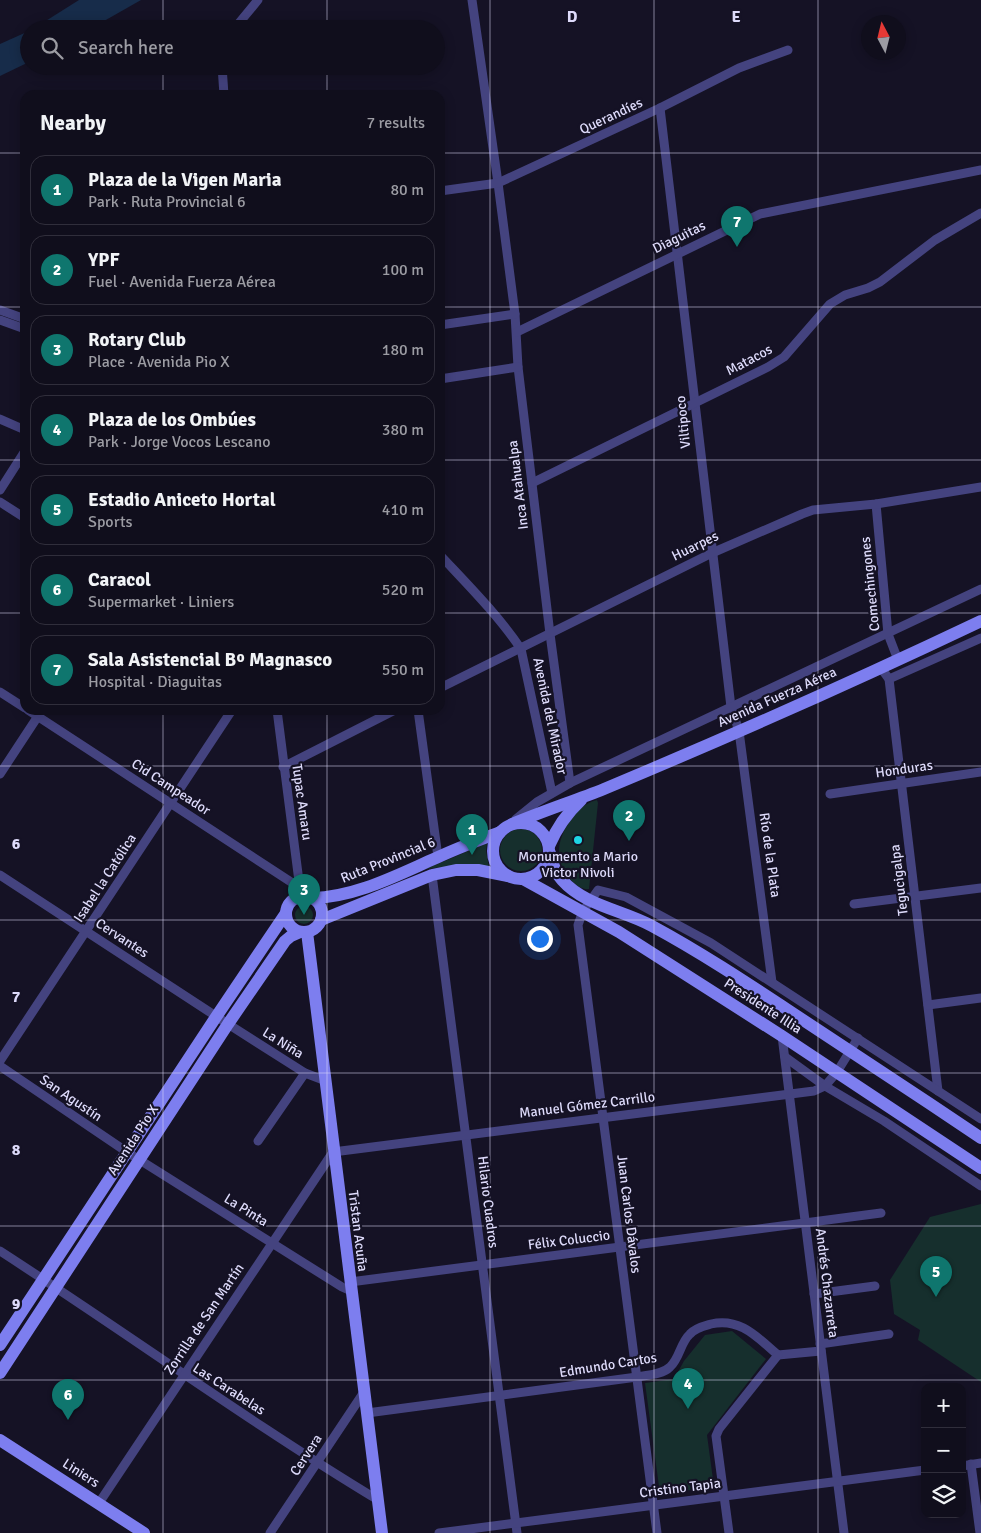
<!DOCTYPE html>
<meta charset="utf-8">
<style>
:root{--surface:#100e1c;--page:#1e1c29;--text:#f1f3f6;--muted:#9c9ca3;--line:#302e3b;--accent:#0f766e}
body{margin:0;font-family:Signika,sans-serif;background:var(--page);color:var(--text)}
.controls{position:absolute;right:15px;bottom:15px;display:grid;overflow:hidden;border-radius:10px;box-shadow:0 2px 12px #0003}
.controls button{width:45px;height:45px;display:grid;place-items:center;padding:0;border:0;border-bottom:1px solid var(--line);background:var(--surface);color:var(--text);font:25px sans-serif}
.compass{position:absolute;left:861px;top:15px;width:45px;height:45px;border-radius:50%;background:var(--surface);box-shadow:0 2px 12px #0003;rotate:353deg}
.you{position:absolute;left:539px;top:938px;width:18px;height:18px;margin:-12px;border:4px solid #fff;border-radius:50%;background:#1a73e8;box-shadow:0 0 0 8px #1a73e833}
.badge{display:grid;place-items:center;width:32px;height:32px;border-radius:50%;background:var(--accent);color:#fff;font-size:16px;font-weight:700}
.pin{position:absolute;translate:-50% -41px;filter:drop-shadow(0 1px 2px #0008)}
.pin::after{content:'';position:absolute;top:26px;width:18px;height:15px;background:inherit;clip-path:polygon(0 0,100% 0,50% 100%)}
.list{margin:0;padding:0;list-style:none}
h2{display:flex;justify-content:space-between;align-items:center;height:65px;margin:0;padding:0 20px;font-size:21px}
h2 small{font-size:16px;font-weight:400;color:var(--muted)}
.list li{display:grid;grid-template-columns:32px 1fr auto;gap:15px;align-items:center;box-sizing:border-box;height:70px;margin:0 10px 10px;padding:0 10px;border:1px solid var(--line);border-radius:15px}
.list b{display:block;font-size:19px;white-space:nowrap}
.list p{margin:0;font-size:16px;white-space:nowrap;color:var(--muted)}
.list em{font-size:16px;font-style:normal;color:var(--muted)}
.icon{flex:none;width:28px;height:28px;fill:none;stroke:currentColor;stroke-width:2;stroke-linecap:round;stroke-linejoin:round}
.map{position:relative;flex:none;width:981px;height:1533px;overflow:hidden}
.search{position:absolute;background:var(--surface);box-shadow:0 2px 12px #0003;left:20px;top:20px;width:425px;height:55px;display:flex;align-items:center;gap:12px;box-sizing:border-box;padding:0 18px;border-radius:28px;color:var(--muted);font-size:19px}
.panel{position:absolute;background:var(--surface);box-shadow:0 2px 12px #0003;left:20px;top:90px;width:425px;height:625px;border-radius:15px}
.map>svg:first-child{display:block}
.green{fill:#162f2d}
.water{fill:#172c4a}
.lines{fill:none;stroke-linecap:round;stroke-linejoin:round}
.minor{stroke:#44437f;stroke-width:9}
.secondary{stroke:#7d7eef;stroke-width:12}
.grid{fill:none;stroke:#dedbfb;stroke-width:1;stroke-opacity:0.55}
.poi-dot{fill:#1ed5e4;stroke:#151225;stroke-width:2}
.labels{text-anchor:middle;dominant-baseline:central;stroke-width:4.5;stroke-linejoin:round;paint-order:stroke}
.street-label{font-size:14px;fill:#dedbfb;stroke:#151225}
.poi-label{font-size:14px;fill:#dedbfb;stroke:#151225}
.grid-label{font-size:16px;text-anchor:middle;font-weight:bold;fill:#dedbfb;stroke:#151225;stroke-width:4.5;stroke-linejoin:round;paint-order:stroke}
</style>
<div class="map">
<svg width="981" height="1533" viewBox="0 0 981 1533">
<rect width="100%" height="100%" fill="#151225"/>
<g class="green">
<path d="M597 800 598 803 589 889C582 890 576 885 572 881 554 862 556 841 570 821 578 810 583 804 597 800Z"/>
<circle cx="521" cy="850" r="21"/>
<path d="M487 843 486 851 489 867H443L426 869Z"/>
<circle cx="304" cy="915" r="9"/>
<path d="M981 1204V1382L918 1340 920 1330 894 1314 890 1280 930 1217Z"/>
<path d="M732 1331 766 1359 707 1435 714 1487 660 1494 645 1383 674 1379 684 1361 705 1335Z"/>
</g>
<g class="water">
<path d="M79 0H141L90 29H33Z"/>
<path d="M29 31V62L0 76V44Z"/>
</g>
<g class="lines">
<g class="minor">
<path d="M472 0 498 183 515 314 518 367 550 634 570 783"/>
<path d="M234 29 258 0"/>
<path d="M222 66 224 95"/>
<path d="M660 108 731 707 739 731 772 982"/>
<path d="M440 191 498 183 660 108 739 68 788 50"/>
<path d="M0 310 25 319"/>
<path d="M0 320 25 329"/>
<path d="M440 325 515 314"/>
<path d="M517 332 760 214 981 170"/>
<path d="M440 379 518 367"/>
<path d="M0 419 25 430"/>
<path d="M532 483 768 367 784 357 830 304 845 295 868 288 880 282 935 240 981 213"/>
<path d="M0 490 25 451"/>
<path d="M0 502 25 518"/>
<path d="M876 504 888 634 898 660"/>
<path d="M440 555C468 585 498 615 521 649L552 793"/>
<path d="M881 668 889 679 938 1091"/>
<path d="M889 679 981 638"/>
<path d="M440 688 712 553 802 514 813 510 876 504 981 487"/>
<path d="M0 692 25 708"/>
<path d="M28 710 291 882 300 885"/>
<path d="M277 710 301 897"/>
<path d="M418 710 438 857"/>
<path d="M283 767 395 710"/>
<path d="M0 774 42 710"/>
<path d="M830 794 981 772"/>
<path d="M516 819 537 802 570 783 981 589"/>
<path d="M0 875 228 1024 305 1073 326 1081"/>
<path d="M432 875 517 1533"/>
<path d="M854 904 981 888"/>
<path d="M928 1005 981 998"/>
<path d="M782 1036 844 1533"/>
<path d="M785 1057 825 1086 884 1121 981 1186"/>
<path d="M0 1061 232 710"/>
<path d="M0 1066 127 1152 342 1287 351 1291"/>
<path d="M258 1141 305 1073"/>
<path d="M0 1251C127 1333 249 1422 378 1500"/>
<path d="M350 1282 881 1213"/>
<path d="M814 1294 875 1286"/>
<path d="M820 1344 889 1334"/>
<path d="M367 1413 637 1377C647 1375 662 1375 670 1367 680 1358 680 1343 690 1334 695 1328 704 1326 711 1324 740 1317 758 1338 778 1355L821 1351"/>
<path d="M971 1464 980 1533"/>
<path d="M962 1466 981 1463"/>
<path d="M99 1503 333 1152 814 1091 825 1086 837 1072 858 1038"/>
<path d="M270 1533 364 1392"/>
<path d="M439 1533 925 1470"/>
<path d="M657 1533 578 925 583 911 598 890 626 897 711 943 981 1119"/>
<path d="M729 1533 716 1436 719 1429 778 1355"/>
</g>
<g class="secondary">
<circle cx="521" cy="851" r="28"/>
<path d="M512 824C543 811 574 801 604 789 731 736 857 680 981 621"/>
<path d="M549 846C557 827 566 814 581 800"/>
<path d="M550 853C552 862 555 873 562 880 585 906 623 910 652 926 702 953 750 985 797 1016 859 1057 920 1097 981 1138"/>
<path d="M523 879 619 932 782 1036 981 1168"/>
<circle cx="304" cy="914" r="18"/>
<path d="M312 898C356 897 397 875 436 858 457 848 479 840 500 832"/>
<path d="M321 920 432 875 456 870H478L508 876"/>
<path d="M307 932 382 1533"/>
<path d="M0 1345 216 1017 286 913"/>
<path d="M0 1373 228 1024 285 941 291 936 300 932"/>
<path d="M0 1440 144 1533"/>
</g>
</g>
<path class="grid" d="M163 0V29M327 0V29M490 0V1533M654 0V1533M818 0V1533M163 66V95M327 66V95M0 153H25M440 153H981M0 307H25M440 307H981M0 460H25M440 460H981M0 613H25M440 613H981M163 710V1533M327 710V1533M0 766H981M0 920H981M0 1073H981M0 1226H981M0 1380H981"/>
<circle class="poi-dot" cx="578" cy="840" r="5"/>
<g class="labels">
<g class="street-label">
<text transform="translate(611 116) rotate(-25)">Querandíes</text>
<text transform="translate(679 237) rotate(-26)">Diaguitas</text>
<text transform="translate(749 360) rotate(-28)">Matacos</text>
<text transform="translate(683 422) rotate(-96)">Viltipoco</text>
<text transform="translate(518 485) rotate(-97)">Inca Atahualpa</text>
<text transform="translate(695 546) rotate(-26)">Huarpes</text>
<text transform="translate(870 584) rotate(-96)">Comechingones</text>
<text transform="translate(777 697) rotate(-24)">Avenida Fuerza Aérea</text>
<text transform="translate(550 716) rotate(78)">Avenida del Mirador</text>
<text transform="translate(904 769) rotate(-8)">Honduras</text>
<text transform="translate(171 787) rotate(33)">Cid Campeador</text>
<text transform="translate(302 802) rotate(82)">Tupac Amaru</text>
<text transform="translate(770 855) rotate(82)">Río de la Plata</text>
<text transform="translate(388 860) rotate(-22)">Ruta Provincial 6</text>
<text transform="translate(105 878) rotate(-57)">Isabel la Católica</text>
<text transform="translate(899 880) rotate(-97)">Tegucigalpa</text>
<text transform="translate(122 938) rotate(33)">Cervantes</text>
<text transform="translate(763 1006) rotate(33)">Presidente Illia</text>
<text transform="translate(283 1043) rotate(32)">La Niña</text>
<text transform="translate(71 1098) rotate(34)">San Agustín</text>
<text transform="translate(587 1105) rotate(-7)">Manuel Gómez Carrillo</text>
<text transform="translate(133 1140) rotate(-57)">Avenida Pio X</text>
<text transform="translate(488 1202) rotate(83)">Hilario Cuadros</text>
<text transform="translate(246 1210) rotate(32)">La Pinta</text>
<text transform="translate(629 1214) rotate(83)">Juan Carlos Dávalos</text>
<text transform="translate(358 1231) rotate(83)">Tristan Acuña</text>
<text transform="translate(569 1240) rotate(-7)">Félix Coluccio</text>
<text transform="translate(827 1283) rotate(83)">Andrés Chazarreta</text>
<text transform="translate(204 1319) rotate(-56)">Zorrilla de San Martín</text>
<text transform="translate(608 1365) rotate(-9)">Edmundo Cartos</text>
<text transform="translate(229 1389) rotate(33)">Las Carabelas</text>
<text transform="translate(306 1455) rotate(-57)">Cervera</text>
<text transform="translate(81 1473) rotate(33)">Liniers</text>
<text transform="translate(680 1488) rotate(-7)">Cristino Tapia</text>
</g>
<g class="poi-label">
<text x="578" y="856">Monumento a Mario<tspan x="578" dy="16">Victor Nivoli</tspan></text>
</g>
</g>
<g class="grid-label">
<text x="572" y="22">D</text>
<text x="736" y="22">E</text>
<text x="16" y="849">6</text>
<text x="16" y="1002">7</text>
<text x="16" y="1155">8</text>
<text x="16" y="1309">9</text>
</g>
</svg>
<div class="controls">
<button>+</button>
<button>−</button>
<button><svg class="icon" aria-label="layers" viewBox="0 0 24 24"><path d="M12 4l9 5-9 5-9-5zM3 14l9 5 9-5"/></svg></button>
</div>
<svg class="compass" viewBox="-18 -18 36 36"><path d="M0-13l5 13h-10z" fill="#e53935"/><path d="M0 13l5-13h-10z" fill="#9c9ca3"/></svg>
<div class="you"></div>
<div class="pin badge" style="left:472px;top:855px">1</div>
<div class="pin badge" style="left:629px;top:841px">2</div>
<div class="pin badge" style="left:304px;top:915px">3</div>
<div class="pin badge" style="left:688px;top:1409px">4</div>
<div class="pin badge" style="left:936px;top:1297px">5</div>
<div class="pin badge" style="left:68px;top:1420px">6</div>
<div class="pin badge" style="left:737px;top:247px">7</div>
<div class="search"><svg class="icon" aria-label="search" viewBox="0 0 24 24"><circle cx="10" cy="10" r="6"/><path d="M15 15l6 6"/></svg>Search here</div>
<section class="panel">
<h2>Nearby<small>7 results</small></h2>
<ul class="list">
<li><span class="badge">1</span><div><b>Plaza de la Vigen Maria</b><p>Park · Ruta Provincial 6</p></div><em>80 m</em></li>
<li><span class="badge">2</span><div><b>YPF</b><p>Fuel · Avenida Fuerza Aérea</p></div><em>100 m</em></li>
<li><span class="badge">3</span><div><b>Rotary Club</b><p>Place · Avenida Pio X</p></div><em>180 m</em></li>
<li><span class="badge">4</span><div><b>Plaza de los Ombúes</b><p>Park · Jorge Vocos Lescano</p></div><em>380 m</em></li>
<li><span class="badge">5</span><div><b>Estadio Aniceto Hortal</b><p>Sports</p></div><em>410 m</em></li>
<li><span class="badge">6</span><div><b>Caracol</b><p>Supermarket · Liniers</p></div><em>520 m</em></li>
<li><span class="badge">7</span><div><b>Sala Asistencial Bº Magnasco</b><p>Hospital · Diaguitas</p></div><em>550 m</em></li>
</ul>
</section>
</div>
